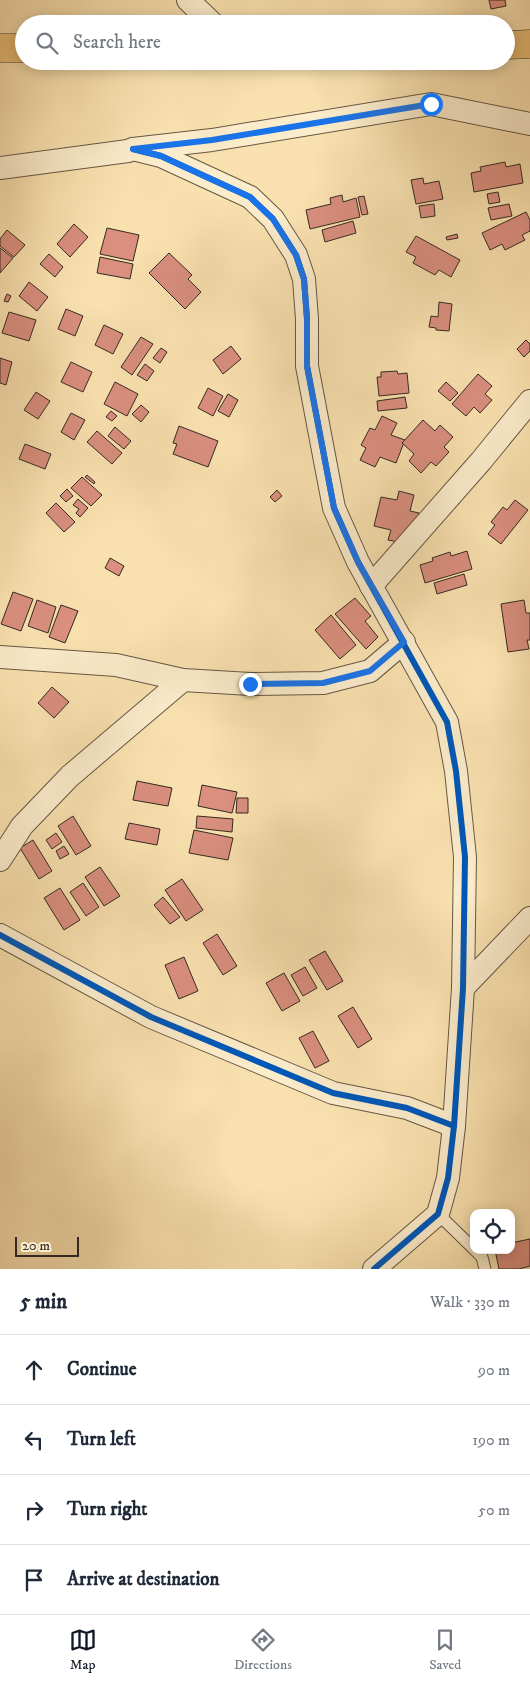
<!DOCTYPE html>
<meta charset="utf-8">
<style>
:root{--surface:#fff;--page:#f2f2f3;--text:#1f2937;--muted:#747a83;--line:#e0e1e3;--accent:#111827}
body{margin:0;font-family:"IM FELL DW Pica",serif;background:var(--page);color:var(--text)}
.controls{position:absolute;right:15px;bottom:15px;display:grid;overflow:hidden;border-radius:10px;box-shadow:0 2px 12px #0003}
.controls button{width:45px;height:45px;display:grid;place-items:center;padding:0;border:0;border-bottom:1px solid var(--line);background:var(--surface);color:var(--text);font:25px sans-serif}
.scale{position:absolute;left:15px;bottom:12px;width:64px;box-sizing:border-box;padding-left:5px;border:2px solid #352921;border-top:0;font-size:14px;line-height:18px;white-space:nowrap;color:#352921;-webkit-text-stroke:4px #fbeccb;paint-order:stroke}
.stop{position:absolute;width:15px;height:15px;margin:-11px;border:4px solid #1a73e8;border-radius:50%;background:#fff}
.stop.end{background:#1a73e8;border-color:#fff;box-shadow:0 1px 5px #0008}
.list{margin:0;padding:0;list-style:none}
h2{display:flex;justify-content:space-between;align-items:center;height:65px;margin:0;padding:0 20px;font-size:21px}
h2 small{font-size:16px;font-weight:400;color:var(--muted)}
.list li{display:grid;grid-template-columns:32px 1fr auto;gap:15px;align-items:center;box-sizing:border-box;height:70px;padding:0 20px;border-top:1px solid var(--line)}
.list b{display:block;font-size:19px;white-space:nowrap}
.list em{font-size:16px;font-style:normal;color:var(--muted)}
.icon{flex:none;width:28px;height:28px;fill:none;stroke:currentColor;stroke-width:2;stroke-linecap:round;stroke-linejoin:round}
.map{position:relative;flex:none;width:530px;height:1269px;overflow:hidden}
.search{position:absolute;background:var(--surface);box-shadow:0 2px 12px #0003;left:15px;right:15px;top:15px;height:55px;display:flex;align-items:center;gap:12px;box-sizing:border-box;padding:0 18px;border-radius:28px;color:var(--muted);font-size:19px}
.sheet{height:345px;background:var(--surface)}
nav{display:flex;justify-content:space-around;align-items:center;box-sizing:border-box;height:70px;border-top:1px solid var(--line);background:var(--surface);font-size:14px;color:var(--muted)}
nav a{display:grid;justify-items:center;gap:2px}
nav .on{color:var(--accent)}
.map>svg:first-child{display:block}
.building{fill:#da8f7f;stroke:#352921}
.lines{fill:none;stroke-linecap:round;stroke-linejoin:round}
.service-casing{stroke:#665744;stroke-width:13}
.minor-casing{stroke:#665744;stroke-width:24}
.trunk-casing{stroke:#352921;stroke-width:29}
.service{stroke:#fbeccb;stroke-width:11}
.minor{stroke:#fbeccb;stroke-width:22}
.trunk{stroke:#ecc078;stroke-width:28}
.cycleway-casing{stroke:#fbeccb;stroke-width:9}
.cycleway{stroke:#0057b8;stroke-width:6}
.route{stroke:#1a73e8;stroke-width:6}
</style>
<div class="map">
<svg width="530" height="1269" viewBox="0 0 530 1269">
<rect width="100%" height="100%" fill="#f9e1af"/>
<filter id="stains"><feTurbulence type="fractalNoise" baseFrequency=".004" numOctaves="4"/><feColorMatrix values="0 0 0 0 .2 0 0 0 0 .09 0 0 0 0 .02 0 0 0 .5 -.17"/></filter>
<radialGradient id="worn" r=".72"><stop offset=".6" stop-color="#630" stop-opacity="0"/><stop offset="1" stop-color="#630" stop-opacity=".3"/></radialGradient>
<g class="building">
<path d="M489 0H505L506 6 491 9Z"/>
<path d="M505 162 506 167 520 164 523 183 474 192 471 173 481 171 480 167Z"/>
<path d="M423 178 424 184 439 181 443 199 416 204 411 180Z"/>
<path d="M498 192 500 202 489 204 487 194Z"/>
<path d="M342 195 343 202 356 198 360 217 310 229 306 210 331 204 330 198Z"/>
<path d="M364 196 368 214 362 215 358 197Z"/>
<path d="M434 204 435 216 421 218 419 206Z"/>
<path d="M509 204 512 216 491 220 488 208Z"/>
<path d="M526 212 530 220V231L522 235 525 240 505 250 502 244 490 250 482 233Z"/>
<path d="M353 221 356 233 325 242 322 230Z"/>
<path d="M74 224 88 237 70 257 57 244Z"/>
<path d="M107 228 139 235 133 261 100 254Z"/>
<path d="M7 230 25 245 14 257 0 246V239Z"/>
<path d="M457 234 458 238 447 240 446 237Z"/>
<path d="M416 236 460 260 451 277 439 270 435 275 413 263 416 257 406 252Z"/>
<path d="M0 248 13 258 0 273Z"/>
<path d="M169 253 192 275 188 279 201 292 185 309 149 273Z"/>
<path d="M49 254 63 267 55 277 40 264Z"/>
<path d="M100 257 133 264 130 279 97 273Z"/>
<path d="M29 282 48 297 37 311 19 296Z"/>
<path d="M7 294 11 296 8 302 4 301Z"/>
<path d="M439 302 452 304 449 331 436 330V328L429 327 431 316 438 317Z"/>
<path d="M66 309 83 316 75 336 58 329Z"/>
<path d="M9 312 36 320 29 341 2 333Z"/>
<path d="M104 325 123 334 113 354 95 345Z"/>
<path d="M141 337 153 344 132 375 121 367Z"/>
<path d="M526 340 530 344V351L524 357 517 349Z"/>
<path d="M231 346 241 359 223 374 213 360Z"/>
<path d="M161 348 167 352 160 363 153 358Z"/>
<path d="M0 358 12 362 6 385 0 383Z"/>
<path d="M71 362 92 372 83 392 61 382Z"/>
<path d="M145 364 154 371 147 381 137 375Z"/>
<path d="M397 371 398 374 407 373 409 393 379 396 377 377H381V372Z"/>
<path d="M478 374 492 386 485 394 492 400 480 413 474 407 466 416 452 404Z"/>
<path d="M115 382 138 394 127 416 104 404Z"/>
<path d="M446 382 458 393 450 401 438 391Z"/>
<path d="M208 388 223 396 213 416 198 408Z"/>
<path d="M36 392 50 401 38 419 24 410Z"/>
<path d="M228 394 238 400 229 417 218 411Z"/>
<path d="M405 397 407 408 378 411 377 401Z"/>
<path d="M141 405 149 412 141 422 132 414Z"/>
<path d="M111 411 117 416 112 421 106 417Z"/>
<path d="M71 413 85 420 74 440 61 432Z"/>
<path d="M382 416 397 423 391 435 405 440 396 463 380 457 375 467 360 460 366 448 361 445 370 428 375 430Z"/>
<path d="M423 420 435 431 440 425 453 437 444 447 449 452 436 466 431 462 421 473 409 461 414 454 402 443Z"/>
<path d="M179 426 218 441 208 467 173 454 177 444 173 443Z"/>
<path d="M115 427 131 441 124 449 108 436Z"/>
<path d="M97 431 122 453 112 464 87 442Z"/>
<path d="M25 444 51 454 45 469 19 459Z"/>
<path d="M87 475 95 482 94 484 85 477Z"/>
<path d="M82 477 102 495 91 506 71 488Z"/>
<path d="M67 489 73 496 66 502 60 496Z"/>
<path d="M277 490 282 496 275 502 270 497Z"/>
<path d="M399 491 414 495 410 511 419 513 415 532 403 543 388 540 391 530 374 526 381 497 397 500Z"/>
<path d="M78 499 88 508 80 517 76 513 79 509 73 505Z"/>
<path d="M515 500 528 510 501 544 488 534 495 525 491 522 503 507 507 510Z"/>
<path d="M56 503 75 522 64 532 46 513Z"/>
<path d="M467 551 472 569 425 583 420 565 433 561 432 558 450 552 451 556Z"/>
<path d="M110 558 124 566 119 576 105 568Z"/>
<path d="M464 574 467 585 437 594 434 583Z"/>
<path d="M13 592 33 599 21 631 1 624Z"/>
<path d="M355 598 371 616 365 621 378 637 366 649 335 614Z"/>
<path d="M37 600 56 607 48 633 28 626Z"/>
<path d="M524 600 526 613H530V640H527L529 649 508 652 501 604Z"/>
<path d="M61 605 78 611 65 643 49 637Z"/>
<path d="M331 615 356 645 340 659 315 630Z"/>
<path d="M52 687 69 702 54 718 38 703Z"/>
<path d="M137 781 172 788 168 806 133 800Z"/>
<path d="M202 785 237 792 232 813 198 806Z"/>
<path d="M237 798H248V813H236Z"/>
<path d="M73 816 91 846 76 855 58 826Z"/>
<path d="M197 816 233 819 232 832 196 828Z"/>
<path d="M129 823 160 829 157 845 125 839Z"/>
<path d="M194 830 233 838 228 860 189 853Z"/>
<path d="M56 833 62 842 52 849 46 840Z"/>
<path d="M33 840 52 871 39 879 20 848Z"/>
<path d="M64 846 69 854 60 859 56 851Z"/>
<path d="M100 867 120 896 104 906 85 877Z"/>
<path d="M182 879 203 910 186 921 165 890Z"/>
<path d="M83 883 99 907 86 916 70 892Z"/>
<path d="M60 888 80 920 64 930 44 898Z"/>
<path d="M163 897 180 917 170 924 154 905Z"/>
<path d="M217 934 237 966 223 975 203 943Z"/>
<path d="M325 951 343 981 327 990 309 960Z"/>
<path d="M184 957 198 991 179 999 165 965Z"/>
<path d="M305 967 317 988 303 996 291 975Z"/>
<path d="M284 973 300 1001 282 1011 266 983Z"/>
<path d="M353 1007 372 1039 358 1048 338 1016Z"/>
<path d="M313 1031 329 1061 315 1068 299 1038Z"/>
<path d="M530 1239V1266L519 1269H499L495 1250H511V1243Z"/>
</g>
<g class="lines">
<defs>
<g id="service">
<path d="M438 1214 474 1249"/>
<path d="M475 1250 482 1257 485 1269"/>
</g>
<g id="minor">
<path d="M188 0 213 24"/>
<path d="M133 149 161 156 250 197 273 219 296 255 304 279 307 319V366L334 508 358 562 447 722 456 771 465 857 463 988 454 1126 448 1178 438 1214 374 1269"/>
<path d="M0 168 128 151 133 149 212 140 431 104 530 124"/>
<path d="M371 586 481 461 530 401"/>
<path d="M0 657 116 665 183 680 250 684 323 683 370 671 404 642"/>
<path d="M0 860 22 826 70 776 183 680"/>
<path d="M0 935 151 1017 333 1093 407 1108 454 1126"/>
<path d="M463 988 530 918"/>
</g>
<g id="trunk">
<path d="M506 45 530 44"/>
<path d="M0 48H24"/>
</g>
</defs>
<use href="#service" class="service-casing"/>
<use href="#minor" class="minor-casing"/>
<use href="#trunk" class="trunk-casing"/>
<use href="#service" class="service"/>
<use href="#minor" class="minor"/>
<use href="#trunk" class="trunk"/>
<defs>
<g id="cycleway">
<path d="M133 149 161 156 250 197 273 219 296 255 304 279 307 319V366L334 508 358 562 447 722 456 771 465 857 463 988 454 1126 448 1178 438 1214 374 1269"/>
<path d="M0 935 151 1017 333 1093 407 1108 454 1126"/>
</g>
</defs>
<use href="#cycleway" class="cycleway-casing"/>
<use href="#cycleway" class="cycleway"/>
</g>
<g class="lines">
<path class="route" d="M250 684 323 683 370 671 404 642 358 562 334 508 307 366V319L304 279 296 255 273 219 250 197 161 156 133 149 212 140 431 104"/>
</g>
<rect width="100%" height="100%" filter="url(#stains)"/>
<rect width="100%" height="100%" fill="url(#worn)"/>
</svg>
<div class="controls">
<button><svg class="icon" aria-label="locate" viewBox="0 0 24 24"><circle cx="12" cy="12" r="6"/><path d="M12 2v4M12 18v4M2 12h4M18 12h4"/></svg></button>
</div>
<div class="scale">20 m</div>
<div class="stop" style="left:431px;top:104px"></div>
<div class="stop end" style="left:250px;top:684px"></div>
<div class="search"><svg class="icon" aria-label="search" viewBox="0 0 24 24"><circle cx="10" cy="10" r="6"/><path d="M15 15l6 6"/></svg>Search here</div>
</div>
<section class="sheet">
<h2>5 min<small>Walk · 330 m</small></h2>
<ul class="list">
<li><svg class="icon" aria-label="ahead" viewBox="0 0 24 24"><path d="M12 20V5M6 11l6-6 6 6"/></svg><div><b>Continue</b></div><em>90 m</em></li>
<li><svg class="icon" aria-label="left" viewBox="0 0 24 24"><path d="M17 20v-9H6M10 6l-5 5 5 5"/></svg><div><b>Turn left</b></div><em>190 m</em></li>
<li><svg class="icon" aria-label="right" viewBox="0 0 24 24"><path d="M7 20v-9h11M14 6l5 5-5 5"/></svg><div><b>Turn right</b></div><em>50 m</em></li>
<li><svg class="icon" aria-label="arrive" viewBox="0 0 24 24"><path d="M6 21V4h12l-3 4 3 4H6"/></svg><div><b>Arrive at destination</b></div></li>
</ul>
</section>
<nav>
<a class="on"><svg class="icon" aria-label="map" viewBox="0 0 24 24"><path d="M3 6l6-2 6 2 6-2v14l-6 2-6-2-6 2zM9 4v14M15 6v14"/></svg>Map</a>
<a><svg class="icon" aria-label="directions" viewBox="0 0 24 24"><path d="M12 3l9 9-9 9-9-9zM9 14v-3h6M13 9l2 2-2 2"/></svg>Directions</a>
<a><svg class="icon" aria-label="saved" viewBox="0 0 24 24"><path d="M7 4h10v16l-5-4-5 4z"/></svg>Saved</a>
</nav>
